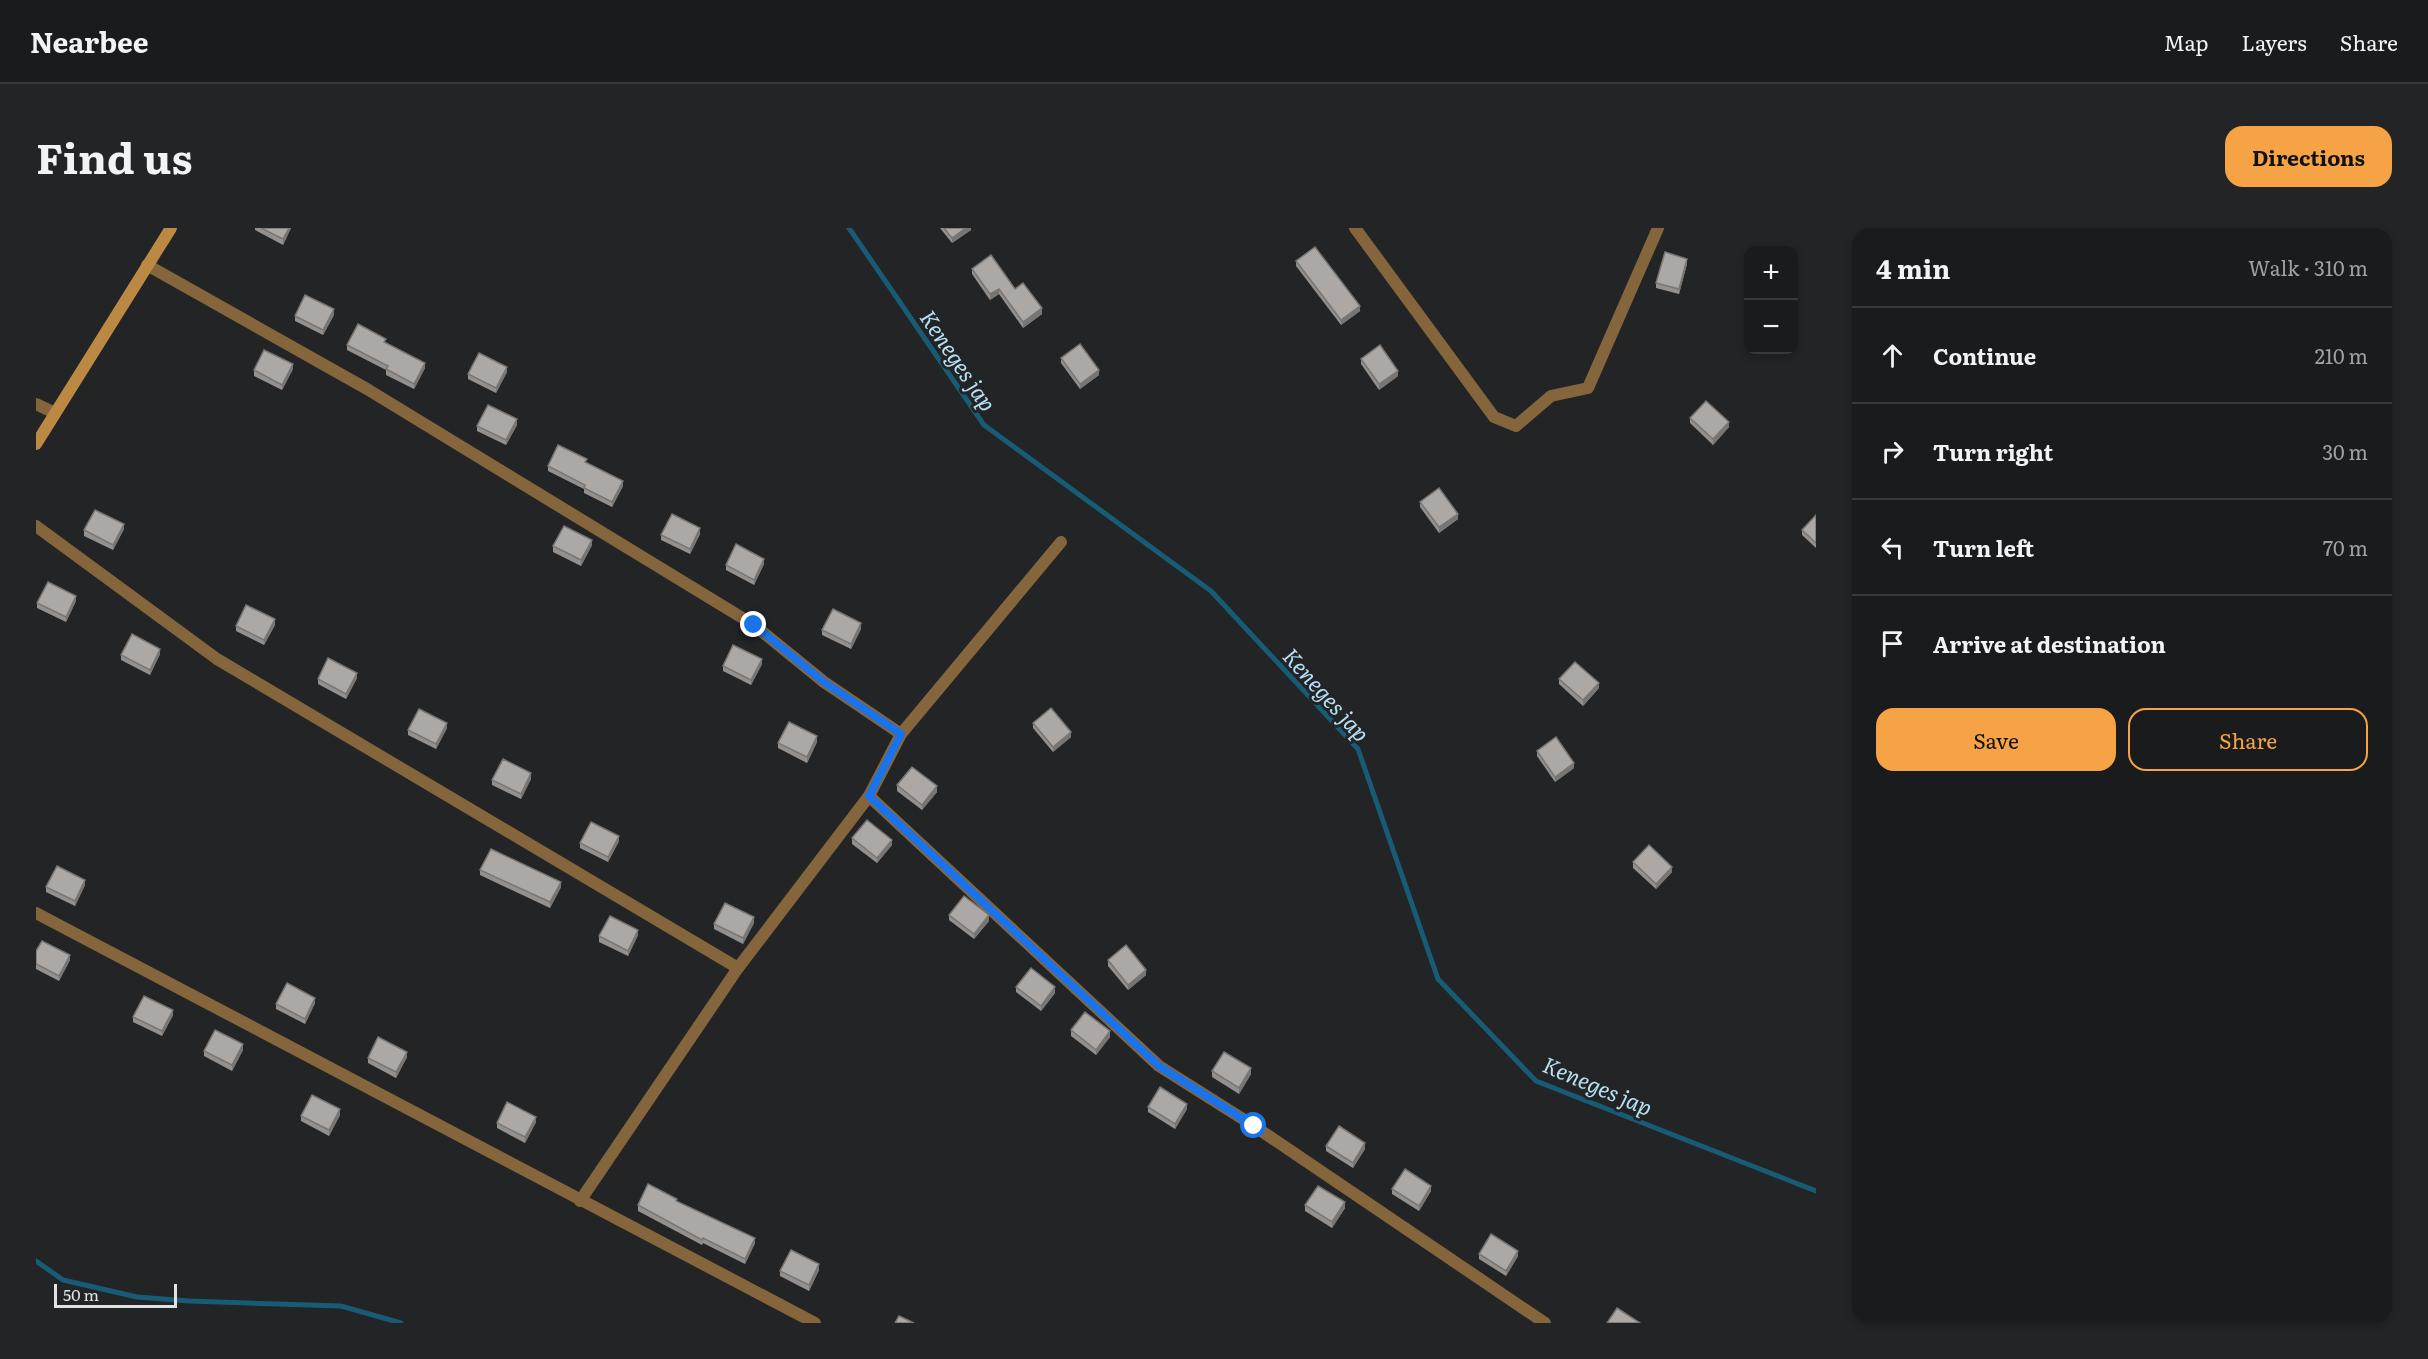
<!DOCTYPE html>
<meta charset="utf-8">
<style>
:root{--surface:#1a1b1c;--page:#232425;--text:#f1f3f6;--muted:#9fa1a3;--line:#38393b;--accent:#f5a345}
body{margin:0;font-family:Literata,serif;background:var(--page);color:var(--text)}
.controls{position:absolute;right:18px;top:18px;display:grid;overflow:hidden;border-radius:12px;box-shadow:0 3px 9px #0003}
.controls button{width:54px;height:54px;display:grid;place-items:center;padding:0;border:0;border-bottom:2px solid var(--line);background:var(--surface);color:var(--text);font:30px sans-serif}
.scale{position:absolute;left:18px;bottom:15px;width:123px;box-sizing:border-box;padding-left:6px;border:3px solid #e1e2e4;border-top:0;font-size:16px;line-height:21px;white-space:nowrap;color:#e1e2e4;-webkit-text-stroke:4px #222426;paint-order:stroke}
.stop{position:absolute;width:18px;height:18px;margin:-14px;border:4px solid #1a73e8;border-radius:50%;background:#fff}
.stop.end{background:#1a73e8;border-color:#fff;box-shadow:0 2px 6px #0008}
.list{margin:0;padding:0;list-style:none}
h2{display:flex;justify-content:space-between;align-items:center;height:78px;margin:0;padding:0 24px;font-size:26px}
h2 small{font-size:20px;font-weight:400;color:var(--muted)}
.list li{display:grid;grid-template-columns:39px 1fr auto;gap:18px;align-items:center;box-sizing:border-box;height:96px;padding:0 24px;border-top:2px solid var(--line)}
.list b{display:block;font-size:22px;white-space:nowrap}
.list em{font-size:20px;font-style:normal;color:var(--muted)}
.actions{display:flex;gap:12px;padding:18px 24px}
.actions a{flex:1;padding:14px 0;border:2px solid var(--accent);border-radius:18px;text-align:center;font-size:21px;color:var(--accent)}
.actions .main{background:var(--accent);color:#111}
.icon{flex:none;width:33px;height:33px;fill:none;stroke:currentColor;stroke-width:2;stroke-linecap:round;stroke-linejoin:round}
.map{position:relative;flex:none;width:1780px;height:1095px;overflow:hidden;border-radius:18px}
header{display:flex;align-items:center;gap:36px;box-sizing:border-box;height:84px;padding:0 30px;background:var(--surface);border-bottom:2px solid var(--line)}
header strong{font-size:28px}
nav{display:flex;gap:33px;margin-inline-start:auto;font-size:21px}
.intro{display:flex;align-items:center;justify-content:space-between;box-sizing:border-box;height:144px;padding:0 36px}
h1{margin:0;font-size:42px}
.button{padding:15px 27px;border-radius:18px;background:var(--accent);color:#111;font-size:21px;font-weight:700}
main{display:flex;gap:36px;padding:0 36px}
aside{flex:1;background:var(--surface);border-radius:18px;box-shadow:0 3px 9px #0003}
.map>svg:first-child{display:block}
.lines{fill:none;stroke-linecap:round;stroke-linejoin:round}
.stream{stroke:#185b75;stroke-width:5}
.street{stroke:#85653c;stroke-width:12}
.secondary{stroke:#bc8945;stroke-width:12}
.wall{fill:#93908e}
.shaded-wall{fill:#787674}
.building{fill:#aba8a5;stroke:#787674;stroke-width:1.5}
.route{stroke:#1a73e8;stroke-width:8}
.labels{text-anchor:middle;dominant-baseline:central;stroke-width:6;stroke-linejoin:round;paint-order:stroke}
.water-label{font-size:22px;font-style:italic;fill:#b7e0f3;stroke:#222426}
</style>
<header>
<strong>Nearbee</strong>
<nav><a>Map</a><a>Layers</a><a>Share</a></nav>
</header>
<div class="intro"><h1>Find us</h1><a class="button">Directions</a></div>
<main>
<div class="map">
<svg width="1780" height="1095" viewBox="0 0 1780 1095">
<rect width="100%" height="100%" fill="#222426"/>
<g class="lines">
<g class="stream">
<path d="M813 0 948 197 1175 363 1322 521 1402 751 1500 853 1780 963"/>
<path d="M0 1033 27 1052 101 1069 153 1073 305 1078 365 1095"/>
</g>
<g class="street">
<path d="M1319 0 1458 189 1480 198 1515 168 1552 160 1622 0"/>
<path d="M111 37 331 161 718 397 788 454 865 506 1025 314"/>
<path d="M0 176 19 185"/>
<path d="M0 298 181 431 702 740"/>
<path d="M833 568 1123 838 1218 898 1509 1095"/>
<path d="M0 685 779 1095"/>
<path d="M544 973 702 740 833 568 865 506"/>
</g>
<path class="secondary" d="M0 216 135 0"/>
</g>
<g class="wall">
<path d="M219 0H255L247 17 219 2Z"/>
<path d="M904 0H935V2L916 15Z"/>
<path d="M1260 33 1324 83 1305 97 1260 38Z"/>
<path d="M1651 36 1643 66 1620 60V55Z"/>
<path d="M936 41 1006 86 987 100 963 66 954 72 936 46Z"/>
<path d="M298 87 287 107 259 93V88Z"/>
<path d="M350 115 389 140 378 161 350 147V142L311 122V117Z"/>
<path d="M1025 130 1063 147 1044 161 1025 135Z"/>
<path d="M1325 131 1362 148 1343 162 1325 136Z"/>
<path d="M257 141 246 162 218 148V142Z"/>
<path d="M471 144 460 165 432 151V146Z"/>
<path d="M1654 190 1693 199 1677 217 1654 195Z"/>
<path d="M481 197 470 217 441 203V198Z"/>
<path d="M551 235 587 258 576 279 548 265V261L512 243V238Z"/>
<path d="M1384 274 1422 291 1403 305 1384 279Z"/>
<path d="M1780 287V320L1766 307V302Z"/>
<path d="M88 301 77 322 48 308V302Z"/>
<path d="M664 306 654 326 625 312V307Z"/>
<path d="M556 317 545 338 517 324V318Z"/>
<path d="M728 336 718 357 690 342V337Z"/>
<path d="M40 373 30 394 1 380V375Z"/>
<path d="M239 397 228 417 200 403V398Z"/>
<path d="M825 401 815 421 786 407V402Z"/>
<path d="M124 426 114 447 85 432V427Z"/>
<path d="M726 436 715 457 687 443V438Z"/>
<path d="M321 450 310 471 282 456V451Z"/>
<path d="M1523 451 1563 460 1547 478 1523 456Z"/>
<path d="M997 495 1035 509 1017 524 997 500Z"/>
<path d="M411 500 400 521 372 507V502Z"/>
<path d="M781 514 771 535 742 520V515Z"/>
<path d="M1501 523 1538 540 1519 554 1501 528Z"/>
<path d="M495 551 485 571 456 557V552Z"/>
<path d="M861 557 901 564 886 582 861 563Z"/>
<path d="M816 610 856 617 841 635 816 616Z"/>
<path d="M583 613 572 634 544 620V615Z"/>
<path d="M1597 634 1636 644 1620 661 1597 640Z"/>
<path d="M444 642 525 659 514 680 444 647Z"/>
<path d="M49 657 39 678 10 664V659Z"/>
<path d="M913 687 953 693 938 711 913 692Z"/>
<path d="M718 695 707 716 678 701V696Z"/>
<path d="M602 707 592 728 563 714V708Z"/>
<path d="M0 723 34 732 23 753 0 741Z"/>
<path d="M1072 732 1110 747 1092 762 1072 738Z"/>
<path d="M980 759 1019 765 1005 783 980 764Z"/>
<path d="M279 775 269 796 240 781V776Z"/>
<path d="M137 787 126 808 97 794V789Z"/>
<path d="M1035 802 1074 809 1060 827 1035 808Z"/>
<path d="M207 822 196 843 168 828V823Z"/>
<path d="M371 829 360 850 332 835V830Z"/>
<path d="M1176 843 1215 846 1203 866 1176 849Z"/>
<path d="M1112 879 1151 881 1139 901 1112 884Z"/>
<path d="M304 887 293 908 265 893V888Z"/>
<path d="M500 894 489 915 461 900V895Z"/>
<path d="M1290 918 1329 921 1317 940 1290 923Z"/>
<path d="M1356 961 1395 963 1383 983 1356 966Z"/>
<path d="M641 973 719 1015 709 1036 667 1015 666 1017 602 983V977Z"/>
<path d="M1269 977 1309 980 1296 1000 1269 983Z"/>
<path d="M1443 1026 1482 1028 1470 1048 1443 1031Z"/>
<path d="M783 1042 773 1063 744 1048V1043Z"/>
</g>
<g class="shaded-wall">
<path d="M253 0H255L247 17V11Z"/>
<path d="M930 0H935V2L916 15V10Z"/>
<path d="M1651 31V36L1643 66V61Z"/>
<path d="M963 61V66L954 72V66Z"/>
<path d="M1324 78V83L1305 97V92Z"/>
<path d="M1006 80V86L987 100V94Z"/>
<path d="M298 81V87L287 107V102Z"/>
<path d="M389 135V140L378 161V156Z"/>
<path d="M257 136V141L246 162V157Z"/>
<path d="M471 139V144L460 165V160Z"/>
<path d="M1063 142V147L1044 161V156Z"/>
<path d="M1362 143V148L1343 162V156Z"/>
<path d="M481 191V197L470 217V212Z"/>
<path d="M1693 194V199L1677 217V211Z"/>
<path d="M587 253V258L576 279V274Z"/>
<path d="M1422 286V291L1403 305V299Z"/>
<path d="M88 296V301L77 322V317Z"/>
<path d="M664 300V306L654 326V321Z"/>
<path d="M556 312V317L545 338V332Z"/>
<path d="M728 331V336L718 357V352Z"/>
<path d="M40 368V373L30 394V389Z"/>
<path d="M239 391V397L228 417V412Z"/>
<path d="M825 395V401L815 421V416Z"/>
<path d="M124 421V426L114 447V442Z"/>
<path d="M726 431V436L715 457V452Z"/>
<path d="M321 445V450L310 471V466Z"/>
<path d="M1563 455V460L1547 478V472Z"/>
<path d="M411 495V500L400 521V516Z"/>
<path d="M1035 504V509L1017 524V519Z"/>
<path d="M781 508V514L771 535V529Z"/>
<path d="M1538 535V540L1519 554V549Z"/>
<path d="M495 545V551L485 571V566Z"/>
<path d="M901 558V564L886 582V577Z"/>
<path d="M583 608V613L572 634V629Z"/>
<path d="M856 612V617L841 635V630Z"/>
<path d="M1636 639V644L1620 661V656Z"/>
<path d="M49 652V657L39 678V673Z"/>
<path d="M525 654V659L514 680V674Z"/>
<path d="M953 687V693L938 711V706Z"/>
<path d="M718 689V695L707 716V710Z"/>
<path d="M602 702V707L592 728V723Z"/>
<path d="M34 727V732L23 753V748Z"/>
<path d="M1110 742V747L1092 762V757Z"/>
<path d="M1019 759V765L1005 783V778Z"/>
<path d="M279 770V775L269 796V791Z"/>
<path d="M137 782V787L126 808V803Z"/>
<path d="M1074 803V809L1060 827V822Z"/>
<path d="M207 816V822L196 843V837Z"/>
<path d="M371 824V829L360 850V844Z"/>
<path d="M1215 840V846L1203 866V860Z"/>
<path d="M1151 876V881L1139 901V896Z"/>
<path d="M304 881V887L293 908V902Z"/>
<path d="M500 889V894L489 915V909Z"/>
<path d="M1329 915V921L1317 940V935Z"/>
<path d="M1395 958V963L1383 983V978Z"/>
<path d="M1309 974V980L1296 1000V994Z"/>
<path d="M719 1010V1015L709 1036V1031Z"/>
<path d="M1482 1023V1028L1470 1048V1043Z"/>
<path d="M783 1036V1042L773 1063V1057Z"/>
</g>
<g class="building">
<path d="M225 0H253L247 11Z"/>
<path d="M908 0H930L916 10Z"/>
<path d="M1279 19 1324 78 1305 92 1260 33Z"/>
<path d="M1629 24 1651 31 1643 61 1620 55Z"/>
<path d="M955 27 979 61 987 55 1006 80 987 94 963 61 954 66 936 41Z"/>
<path d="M269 67 298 81 287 102 259 88Z"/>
<path d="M322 96 350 111 348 114 389 135 378 156 350 141 352 138 311 117Z"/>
<path d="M1044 116 1063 142 1044 156 1025 130Z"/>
<path d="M1344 117 1362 143 1343 156 1325 131Z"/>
<path d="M228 122 257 136 246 157 218 142Z"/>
<path d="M443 125 471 139 460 160 432 146Z"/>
<path d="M1670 173 1693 194 1677 211 1654 190Z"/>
<path d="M452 177 481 191 470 212 441 198Z"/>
<path d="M522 217 551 231 549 234 587 253 576 274 548 260 549 257 512 238Z"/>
<path d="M1403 260 1422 286 1403 299 1384 274Z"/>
<path d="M59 282 88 296 77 317 48 302Z"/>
<path d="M636 286 664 300 654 321 625 307Z"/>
<path d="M1780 287V315L1766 302Z"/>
<path d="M528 298 556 312 545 332 517 318Z"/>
<path d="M700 316 728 331 718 352 690 337Z"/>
<path d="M12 354 40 368 30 389 1 375Z"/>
<path d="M210 377 239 391 228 412 200 398Z"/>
<path d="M797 381 825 395 815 416 786 402Z"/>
<path d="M96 406 124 421 114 442 85 427Z"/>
<path d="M697 417 726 431 715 452 687 438Z"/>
<path d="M292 430 321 445 310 466 282 451Z"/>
<path d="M1539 434 1563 455 1547 472 1523 451Z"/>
<path d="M1015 480 1035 504 1017 519 997 495Z"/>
<path d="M383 481 411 495 400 516 372 502Z"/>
<path d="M753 494 781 508 771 529 742 515Z"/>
<path d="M1520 509 1538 535 1519 549 1501 523Z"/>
<path d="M467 531 495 545 485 566 456 552Z"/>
<path d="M876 539 901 558 886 577 861 557Z"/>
<path d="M831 592 856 612 841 630 816 610Z"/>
<path d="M555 594 583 608 572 629 544 615Z"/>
<path d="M1613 617 1636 639 1620 656 1597 634Z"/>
<path d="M455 621 525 654 514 674 444 642Z"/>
<path d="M21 638 49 652 39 673 10 659Z"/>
<path d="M928 668 953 687 938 706 913 687Z"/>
<path d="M689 675 718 689 707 710 678 696Z"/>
<path d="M574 688 602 702 592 723 563 708Z"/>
<path d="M6 713 34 727 23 748 0 736V723Z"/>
<path d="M1090 717 1110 742 1092 757 1072 732Z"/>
<path d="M995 740 1019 759 1005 778 980 759Z"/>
<path d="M251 755 279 770 269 791 240 776Z"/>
<path d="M108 768 137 782 126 803 97 789Z"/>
<path d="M1049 784 1074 803 1060 822 1035 802Z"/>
<path d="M179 802 207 816 196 837 168 823Z"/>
<path d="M342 809 371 824 360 844 332 830Z"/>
<path d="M1188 824 1215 840 1203 860 1176 843Z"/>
<path d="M1124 859 1151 876 1139 896 1112 879Z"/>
<path d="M276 867 304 881 293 902 265 888Z"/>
<path d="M471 874 500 889 489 909 461 895Z"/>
<path d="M1303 898 1329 915 1317 935 1290 918Z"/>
<path d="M1369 941 1395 958 1383 978 1356 961Z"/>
<path d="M612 956 641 971 640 973 719 1010 709 1031 667 1010 666 1012 602 977Z"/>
<path d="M1282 958 1309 974 1296 994 1269 977Z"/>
<path d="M1455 1006 1482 1023 1470 1043 1443 1026Z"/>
<path d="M755 1022 783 1036 773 1057 744 1043Z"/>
<path d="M1581 1080 1604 1095H1571Z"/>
<path d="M863 1088 878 1095H859Z"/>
</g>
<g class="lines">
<path class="route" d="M718 397 788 454 865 506 833 568 1123 838 1218 898"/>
</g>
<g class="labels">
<g class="water-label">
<text transform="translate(923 132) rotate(56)">Keneges jap</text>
<text transform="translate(1291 466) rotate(48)">Keneges jap</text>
<text transform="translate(1562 857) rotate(23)">Keneges jap</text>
</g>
</g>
</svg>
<div class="controls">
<button>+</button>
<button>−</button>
</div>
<div class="scale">50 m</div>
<div class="stop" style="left:1218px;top:898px"></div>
<div class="stop end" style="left:718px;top:397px"></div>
</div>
<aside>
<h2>4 min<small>Walk · 310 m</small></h2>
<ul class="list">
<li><svg class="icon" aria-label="ahead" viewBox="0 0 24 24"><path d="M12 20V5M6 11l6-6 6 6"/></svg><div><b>Continue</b></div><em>210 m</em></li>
<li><svg class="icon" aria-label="right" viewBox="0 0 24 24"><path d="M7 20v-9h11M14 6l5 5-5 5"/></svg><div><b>Turn right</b></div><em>30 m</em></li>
<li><svg class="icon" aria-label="left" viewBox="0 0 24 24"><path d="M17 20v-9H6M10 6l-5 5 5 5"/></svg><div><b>Turn left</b></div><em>70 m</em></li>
<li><svg class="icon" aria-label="arrive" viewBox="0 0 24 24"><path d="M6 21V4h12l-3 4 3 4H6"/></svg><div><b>Arrive at destination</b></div></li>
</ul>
<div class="actions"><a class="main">Save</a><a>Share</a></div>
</aside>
</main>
